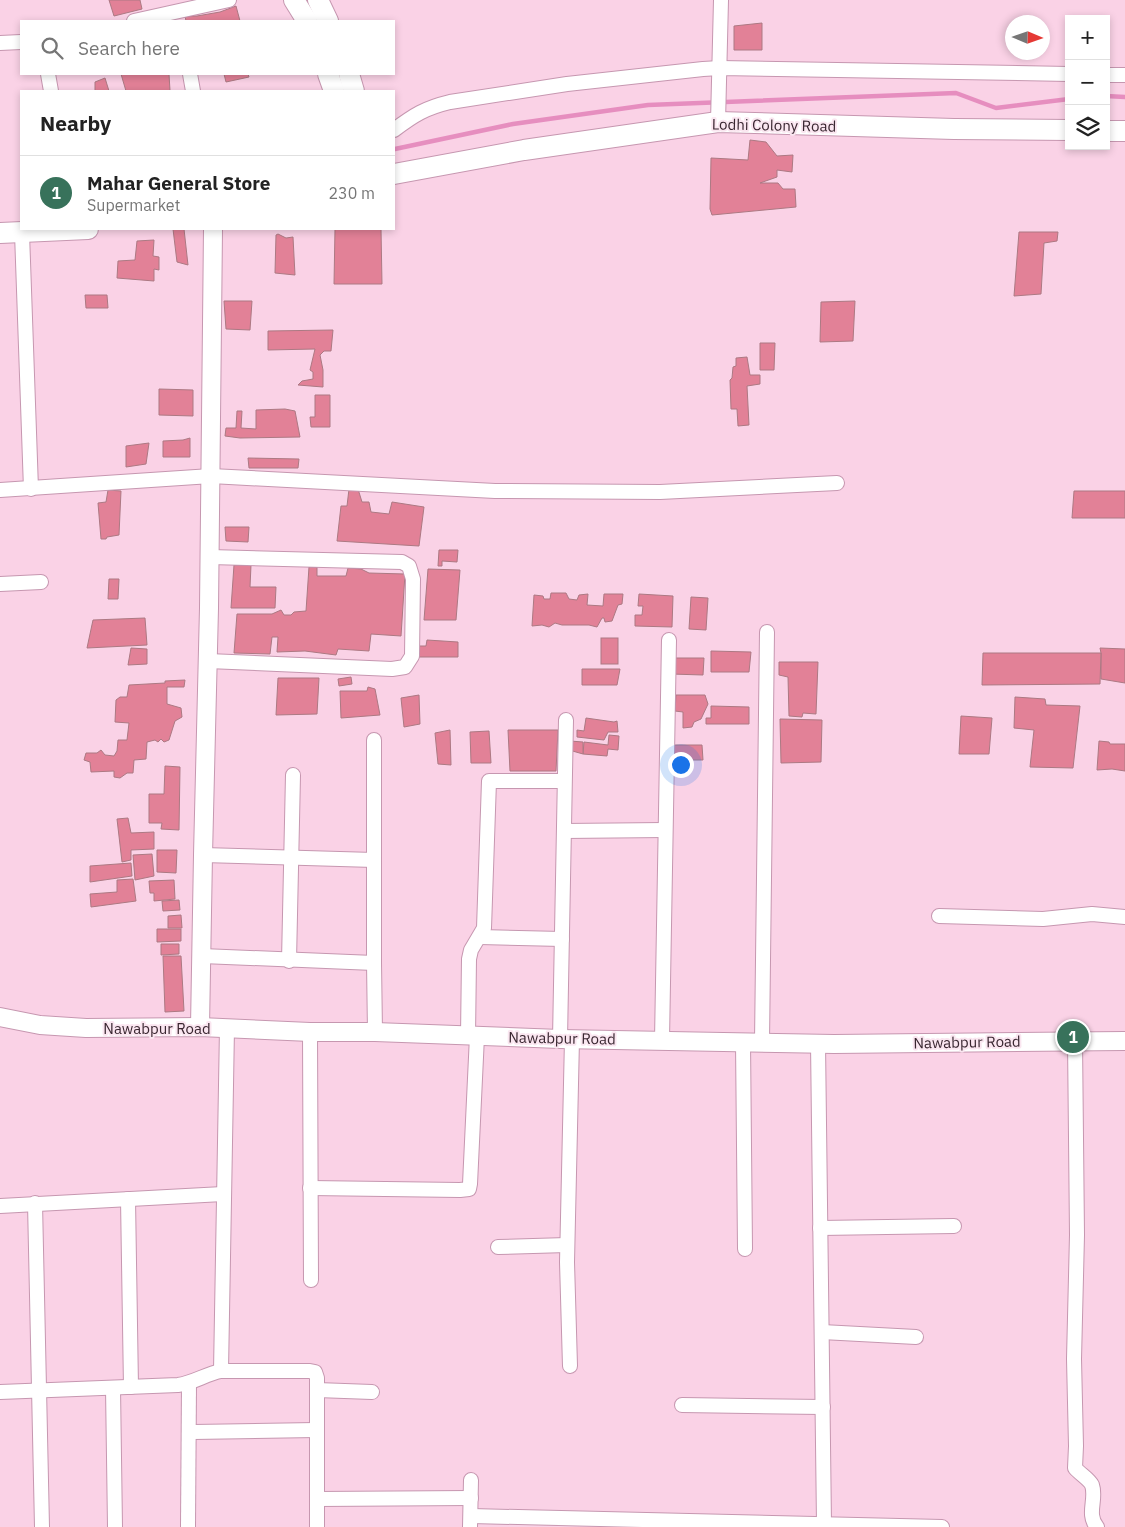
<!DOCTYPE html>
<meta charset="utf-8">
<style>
:root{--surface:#fff;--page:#f6f6f6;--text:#222;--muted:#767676;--line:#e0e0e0;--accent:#38725b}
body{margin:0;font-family:"IBM Plex Sans",sans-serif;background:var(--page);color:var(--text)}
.controls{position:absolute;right:15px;top:15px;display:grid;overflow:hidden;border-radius:0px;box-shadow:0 2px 8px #0003}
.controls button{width:45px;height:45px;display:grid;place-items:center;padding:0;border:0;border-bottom:1px solid var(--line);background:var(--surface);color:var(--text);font:25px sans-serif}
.compass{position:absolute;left:1005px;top:15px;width:45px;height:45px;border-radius:50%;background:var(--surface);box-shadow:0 2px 8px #0003;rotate:92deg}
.you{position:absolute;left:680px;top:764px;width:18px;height:18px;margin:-12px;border:4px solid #fff;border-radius:50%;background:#1a73e8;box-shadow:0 0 0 8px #1a73e833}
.badge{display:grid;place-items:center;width:32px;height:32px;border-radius:50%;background:var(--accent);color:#fff;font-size:16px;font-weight:700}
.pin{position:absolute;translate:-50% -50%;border:2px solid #fff;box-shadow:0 1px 5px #0006}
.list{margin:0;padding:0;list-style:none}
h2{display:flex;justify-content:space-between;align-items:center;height:65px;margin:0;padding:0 20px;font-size:21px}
h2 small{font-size:16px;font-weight:400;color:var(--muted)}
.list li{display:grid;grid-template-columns:32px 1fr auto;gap:15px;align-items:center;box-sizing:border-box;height:75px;padding:0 20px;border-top:1px solid var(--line)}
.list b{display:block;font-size:19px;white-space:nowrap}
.list p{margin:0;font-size:16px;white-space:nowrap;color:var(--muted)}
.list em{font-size:16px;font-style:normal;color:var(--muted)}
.icon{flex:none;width:28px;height:28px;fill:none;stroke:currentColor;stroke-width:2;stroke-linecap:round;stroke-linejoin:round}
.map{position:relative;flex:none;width:1125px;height:1527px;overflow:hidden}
.search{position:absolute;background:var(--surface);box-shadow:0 2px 8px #0003;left:20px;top:20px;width:375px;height:55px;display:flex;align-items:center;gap:12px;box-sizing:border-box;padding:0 18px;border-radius:0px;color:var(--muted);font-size:19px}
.panel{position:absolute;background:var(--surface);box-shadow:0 2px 8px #0003;left:20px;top:90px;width:375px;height:140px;border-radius:0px}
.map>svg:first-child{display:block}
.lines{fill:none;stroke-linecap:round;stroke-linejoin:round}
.stream{stroke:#e68ebf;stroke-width:4.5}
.building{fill:#e28197;stroke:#ac7983}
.minor-casing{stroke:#c697b0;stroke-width:16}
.tertiary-casing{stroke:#c697b0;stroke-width:20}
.secondary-casing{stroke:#c697b0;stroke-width:22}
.minor{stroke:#fff;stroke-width:14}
.tertiary{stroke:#fff;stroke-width:18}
.secondary{stroke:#fff;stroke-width:20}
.labels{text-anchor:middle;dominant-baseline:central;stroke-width:4;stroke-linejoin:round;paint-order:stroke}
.street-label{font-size:15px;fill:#392630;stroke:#fae6f0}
</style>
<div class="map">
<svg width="1125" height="1527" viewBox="0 0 1125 1527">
<rect width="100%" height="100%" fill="#fad2e6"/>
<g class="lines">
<g class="stream">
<path d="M1106 96 1125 97"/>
<path d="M395 149 513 124 648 105 956 93 996 108 1069 99"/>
</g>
</g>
<g class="building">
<path d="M109 0H140L142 9 114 16Z"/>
<path d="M236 6 240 21H186L185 16H197L220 12Z"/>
<path d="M762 23V50H734V26Z"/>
<path d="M121 74H169L170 91H126Z"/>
<path d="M224 74H248L249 77 226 82Z"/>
<path d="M105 78 109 91H95V82Z"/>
<path d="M750 140 766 142 777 156 793 155 792 172 777 170V177L760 183H778L783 189H795L796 207 712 215 710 209 711 158 748 160Z"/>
<path d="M173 229H184L188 265 177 262Z"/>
<path d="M335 229H381L382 284H334Z"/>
<path d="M1019 232H1058L1057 241 1044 243 1041 294 1014 296Z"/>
<path d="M278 234 286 238 293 237 295 275 275 273 276 235Z"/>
<path d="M154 240 153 256 159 257V270L154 269V281L117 278 118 261 135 260 137 241Z"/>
<path d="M85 295H107L108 308H86Z"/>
<path d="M224 301H252L250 330 226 329Z"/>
<path d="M855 301 853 341 820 342 821 302Z"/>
<path d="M333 330 331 351H324L320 355 323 370V387L298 385 302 381 313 379V372L310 370 315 349 268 350V331Z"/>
<path d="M760 343H775L774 370H760Z"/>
<path d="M747 357 750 375H760V384L747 386 749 425 738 426 737 409H731L730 380 732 378 733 367 736 366V358Z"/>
<path d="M159 389 193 390V416L159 415Z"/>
<path d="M315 395H330V427H311L310 417H315Z"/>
<path d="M285 409 295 411 300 437 240 438 225 436 226 428H236L237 411H242L241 428 256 429V410Z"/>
<path d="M190 438V457H163V441L183 440Z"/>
<path d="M149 443 146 464 126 467V446Z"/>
<path d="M248 458 299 459 298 468H249Z"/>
<path d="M349 489H358L362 502H369L371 512 389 514 392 502 424 507 419 546 337 541 341 506H347Z"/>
<path d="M108 490 121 491 119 535 107 537 106 539H101L98 503 106 502Z"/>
<path d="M1074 491H1125V518H1072Z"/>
<path d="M225 527H249L248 542 226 541Z"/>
<path d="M439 550H458L457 562 442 561V566H438Z"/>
<path d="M234 565H251L250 587H276L275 608H231Z"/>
<path d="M309 567H317V576H346L348 568 361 569 369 573 405 574 401 636 371 634 369 651 338 649 336 655 305 651 277 652 278 637H272L270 654 234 653 237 614H272L281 610 284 615H291L294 612 306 611Z"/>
<path d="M428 569 460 570 456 620H424Z"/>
<path d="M109 579H119L118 599H108Z"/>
<path d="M551 593H566L569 599 577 600 579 595 588 594 587 605 603 606 604 594H623L622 604 618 605 612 621 605 622 604 618H602L597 627 589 625H562L555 623 549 627 542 625 532 626 534 595 543 596 544 599H550Z"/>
<path d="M639 594 673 596 672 627 635 626V615H642L643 606H638Z"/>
<path d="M691 597 708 598 706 630 689 629Z"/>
<path d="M145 618 147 645 87 648 93 620Z"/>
<rect x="601" y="638" width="17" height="26"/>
<path d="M427 640 458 642V657H417L418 646H426Z"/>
<path d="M131 648 147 649V664L128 665Z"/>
<path d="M1100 648 1125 649V683L1101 679V653Z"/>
<path d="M711 651 751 652 749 672H711Z"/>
<path d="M983 653H1101L1100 684 982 685Z"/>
<path d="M671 658H704L703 675 671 674Z"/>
<path d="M779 662H818L816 714 803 713 802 717 789 716 788 677 779 675Z"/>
<path d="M582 669H620L617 685H582Z"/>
<path d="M351 677 352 684 339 686 338 679Z"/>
<path d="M278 678H319L317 714 276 715Z"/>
<path d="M185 680 184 687H167V704L181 708 182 717 175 721 169 740 164 742 161 739 158 742 155 740 147 742 146 759 134 760 133 773H127L120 778 114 777V771L91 772 90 762 84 760 86 753H97L101 750 105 755 114 756 117 751 118 740H127L129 723 115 722 116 700 120 697H127L129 685 165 683V681Z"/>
<path d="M368 687 375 689 380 715 341 718 340 691H367Z"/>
<path d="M419 695 420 724 404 727 401 698Z"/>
<path d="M676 695H705L708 704 701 719 694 722 692 727 683 728V712L675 711Z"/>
<path d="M1015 697 1045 699 1046 705 1080 706 1073 768 1030 767 1034 730 1014 728Z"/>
<path d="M711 706 749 707V724H706V718H711Z"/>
<path d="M961 716 992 718 989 754H959Z"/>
<path d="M586 718 614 722 617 721 618 732H608L604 740 577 737V730L584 731Z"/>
<path d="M780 719 822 720 821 762 781 763Z"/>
<path d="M450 730 451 765 438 764 435 733Z"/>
<path d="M508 730H558L556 771H510Z"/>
<path d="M489 731 491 763H471L470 732Z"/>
<path d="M609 735 619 736 618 750 608 749 607 756 583 754 584 742 608 745Z"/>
<path d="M570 741 583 742V754L569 750Z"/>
<path d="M1099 741 1109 742 1110 744H1125V771L1112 769 1097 770Z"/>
<path d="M671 745H702L703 760H672Z"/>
<path d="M165 766 180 767 179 830 161 829 162 823H149V794H164Z"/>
<path d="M128 818 131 833 154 832V849L131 850V860L122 862 117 819Z"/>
<path d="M157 850H177L176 873 157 872Z"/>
<path d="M152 854 154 876 135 880 133 855Z"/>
<path d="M131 863 132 876 90 882V866Z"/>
<path d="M133 879 136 901 91 907 90 894 117 892V880Z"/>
<path d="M174 880 175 899 154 901V893H150L149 881Z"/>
<path d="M179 900 180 910 163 911 162 901Z"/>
<path d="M181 915 182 928H168V916Z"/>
<path d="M157 929H181V941L157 942Z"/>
<path d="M161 944H179V954L161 955Z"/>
<path d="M163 956H181L184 1011 165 1012Z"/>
</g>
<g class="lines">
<defs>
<g id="minor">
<path d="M134 21 229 0"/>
<path d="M0 43 21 42"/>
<path d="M48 74 51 91"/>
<path d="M190 74 193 91"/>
<path d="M1106 75H1125"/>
<path d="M718 122 721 0"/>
<path d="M394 130C414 115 425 108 450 102L567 84 703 69 720 68 1069 74"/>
<path d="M22 233 31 489"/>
<path d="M0 490 211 476 495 491 660 492 837 483"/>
<path d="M0 584 41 582"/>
<path d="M208 661 392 669 405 667 412 656 413 579 409 566 402 562 210 557"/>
<path d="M374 740V963L375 1032"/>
<path d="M564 831 665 830"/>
<path d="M203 855 374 860"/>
<path d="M939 916 1043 919 1092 914 1125 917"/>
<path d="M480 937 562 939"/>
<path d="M202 956 374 963"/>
<path d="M289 961 293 775"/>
<path d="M310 1032 311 1280"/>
<path d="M468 1036 469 959 471 950 484 928 489 781H564"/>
<path d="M560 1039 566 720"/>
<path d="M662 1040 669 640"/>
<path d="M1075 1041 1077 1235 1074 1359 1076 1446 1075 1468C1080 1474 1089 1479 1092 1485 1097 1499 1086 1514 1097 1527"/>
<path d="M743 1042 745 1249"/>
<path d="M762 1042 767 632"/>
<path d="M818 1043 824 1524"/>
<path d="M310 1188 460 1190 469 1189 470 1184 477 1036"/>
<path d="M128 1199 131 1387"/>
<path d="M35 1203 42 1527"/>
<path d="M0 1206 223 1194"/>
<path d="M820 1228 954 1226"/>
<path d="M498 1247 567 1245"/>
<path d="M822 1332 916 1337"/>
<path d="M570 1366 567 1262 572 1039"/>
<path d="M221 1371 227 1028"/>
<path d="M113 1388 115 1527"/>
<path d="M317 1390 372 1392"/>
<path d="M0 1392 178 1385C193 1383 206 1374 221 1371H310L315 1372 317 1378V1527"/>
<path d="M682 1405 823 1407"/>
<path d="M193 1432 316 1430"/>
<path d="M317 1499 471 1498"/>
<path d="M471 1516 942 1527"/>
<path d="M188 1527 189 1384"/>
<path d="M470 1527 471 1480"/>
</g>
<g id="tertiary">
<path d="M0 1017 40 1025 86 1028 200 1027 310 1032H375L560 1039 834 1044 1125 1041"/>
<path d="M200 1027 203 855 209 608 213 229"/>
</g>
<g id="secondary">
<path d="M294 0 307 21"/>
<path d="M318 0 328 21"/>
<path d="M328 74 334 91"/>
<path d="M349 74 354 91"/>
<path d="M1106 131H1125"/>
<path d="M394 174 524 150 718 122 954 129 1069 130"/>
<path d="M0 233 88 229"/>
</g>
</defs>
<use href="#minor" class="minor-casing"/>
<use href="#tertiary" class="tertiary-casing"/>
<use href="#secondary" class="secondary-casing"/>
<use href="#minor" class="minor"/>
<use href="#tertiary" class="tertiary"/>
<use href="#secondary" class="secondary"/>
</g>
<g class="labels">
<g class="street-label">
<text transform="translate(774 125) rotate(1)">Lodhi Colony Road</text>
<text x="157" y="1028">Nawabpur Road</text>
<text transform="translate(562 1038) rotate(1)">Nawabpur Road</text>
<text transform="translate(967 1042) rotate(-1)">Nawabpur Road</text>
</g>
</g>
</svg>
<div class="controls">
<button>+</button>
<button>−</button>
<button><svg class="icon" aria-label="layers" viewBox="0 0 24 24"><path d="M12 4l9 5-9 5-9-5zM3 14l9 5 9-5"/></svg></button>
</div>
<svg class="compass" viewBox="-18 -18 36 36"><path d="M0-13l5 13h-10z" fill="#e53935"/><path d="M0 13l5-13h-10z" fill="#767676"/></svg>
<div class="you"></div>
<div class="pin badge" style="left:1073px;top:1037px">1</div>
<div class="search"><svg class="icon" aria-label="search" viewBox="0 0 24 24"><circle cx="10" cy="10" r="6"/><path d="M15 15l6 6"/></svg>Search here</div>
<section class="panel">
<h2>Nearby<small></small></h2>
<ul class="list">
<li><span class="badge">1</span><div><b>Mahar General Store</b><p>Supermarket</p></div><em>230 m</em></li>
</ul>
</section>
</div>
